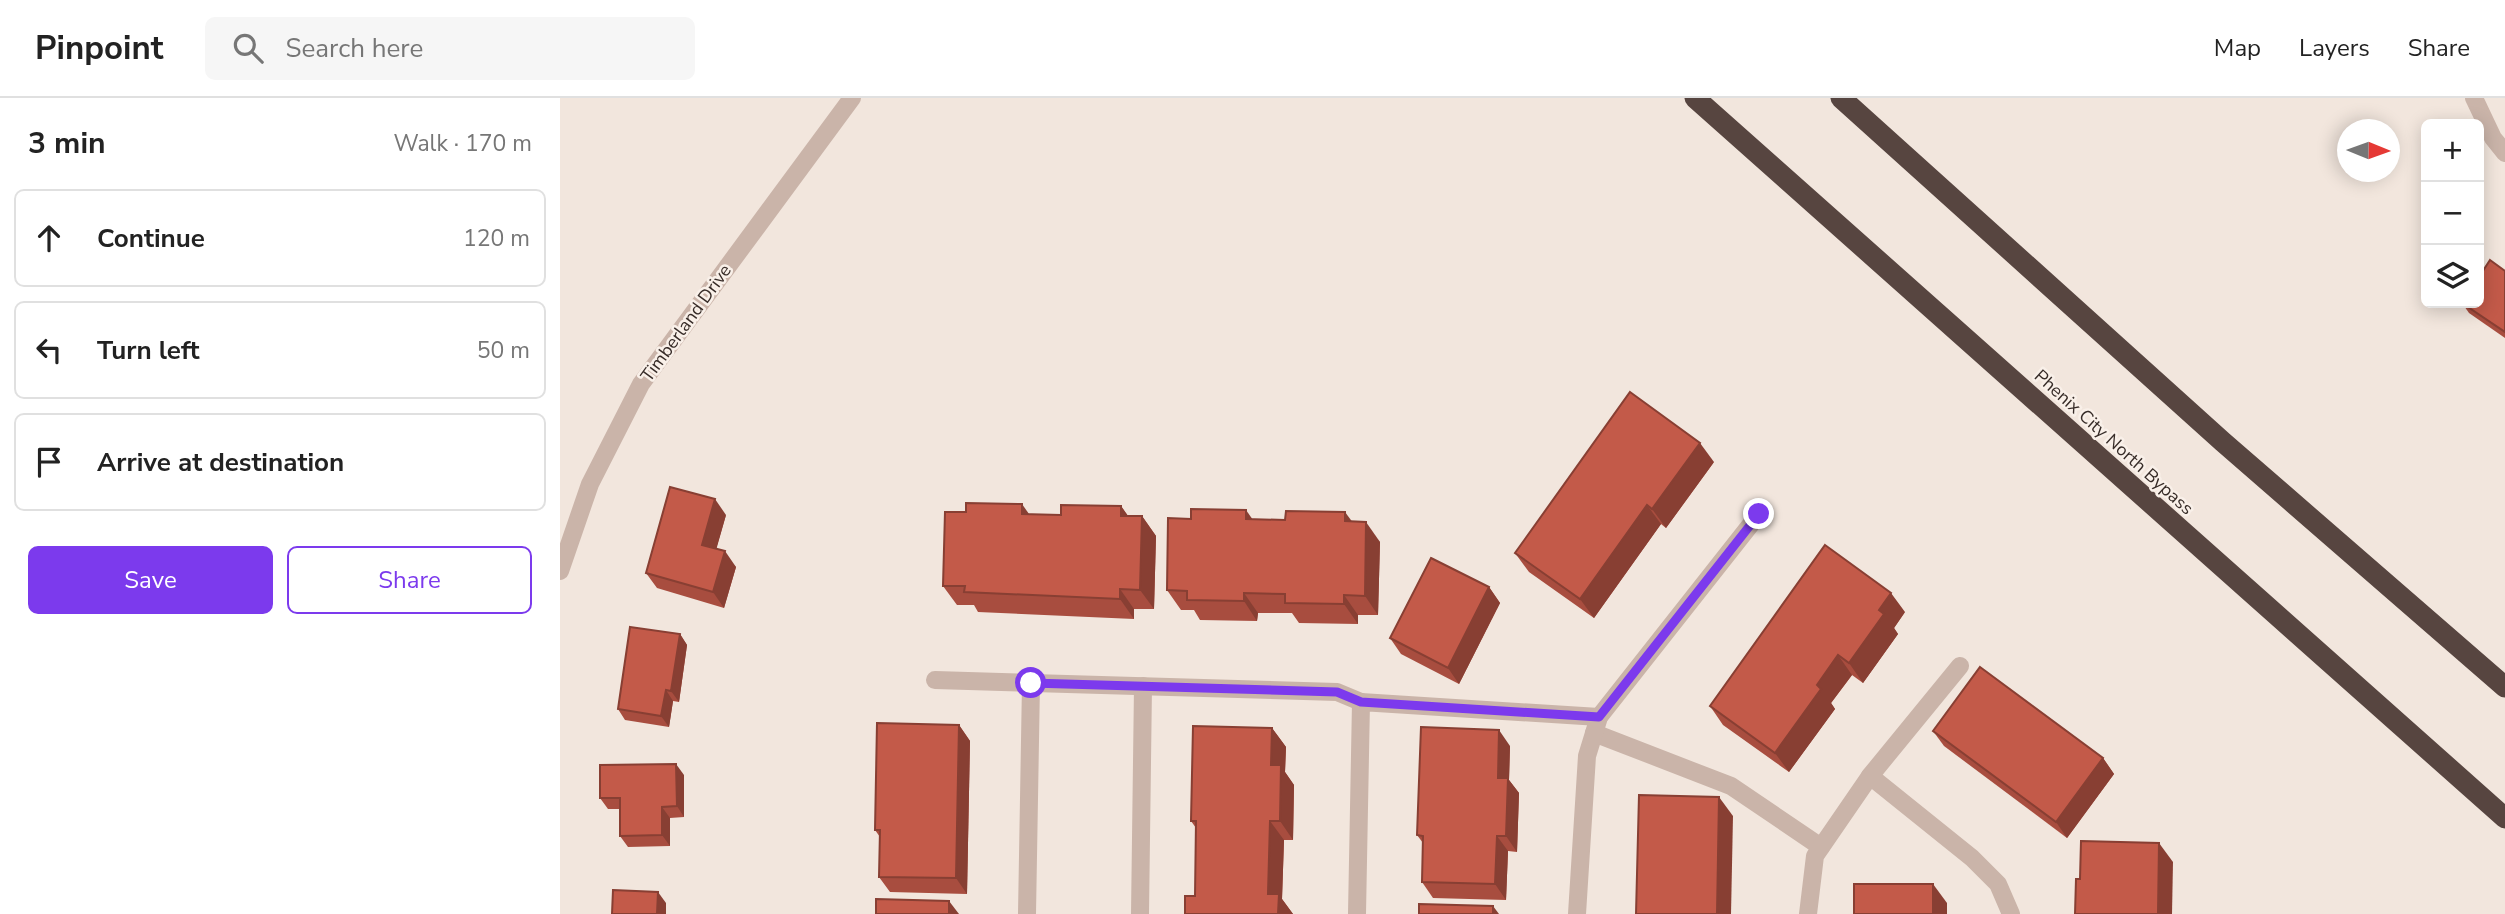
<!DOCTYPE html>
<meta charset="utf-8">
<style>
:root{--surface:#fff;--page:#f6f6f6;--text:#222;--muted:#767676;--line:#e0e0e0;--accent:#7c3aed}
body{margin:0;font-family:"Nunito Sans",sans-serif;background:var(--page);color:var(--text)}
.controls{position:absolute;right:21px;top:21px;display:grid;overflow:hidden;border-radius:10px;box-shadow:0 4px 18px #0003}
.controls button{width:63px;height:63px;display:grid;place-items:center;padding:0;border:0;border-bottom:2px solid var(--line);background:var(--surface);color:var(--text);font:35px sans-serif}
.compass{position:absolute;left:1777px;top:21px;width:63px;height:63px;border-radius:50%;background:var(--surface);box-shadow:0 4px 18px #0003;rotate:91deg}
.stop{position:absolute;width:21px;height:21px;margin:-16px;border:5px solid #7c3aed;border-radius:50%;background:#fff}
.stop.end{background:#7c3aed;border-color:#fff;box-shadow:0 2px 7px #0008}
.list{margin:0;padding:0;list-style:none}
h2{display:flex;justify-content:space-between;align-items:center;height:91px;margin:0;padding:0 28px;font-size:30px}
h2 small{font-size:23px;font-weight:400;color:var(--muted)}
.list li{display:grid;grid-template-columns:46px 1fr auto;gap:21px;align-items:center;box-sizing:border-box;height:98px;margin:0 14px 14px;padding:0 14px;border:2px solid var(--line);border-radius:10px}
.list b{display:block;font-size:26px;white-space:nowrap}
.list em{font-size:23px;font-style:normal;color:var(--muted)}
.actions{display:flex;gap:14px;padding:21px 28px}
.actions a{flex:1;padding:16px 0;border:2px solid var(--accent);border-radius:10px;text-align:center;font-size:24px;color:var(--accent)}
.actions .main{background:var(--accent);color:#fff}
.icon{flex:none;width:38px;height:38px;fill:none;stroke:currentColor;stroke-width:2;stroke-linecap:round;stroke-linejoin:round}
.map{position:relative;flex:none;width:1945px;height:816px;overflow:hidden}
header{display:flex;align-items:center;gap:42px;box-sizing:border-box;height:98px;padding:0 35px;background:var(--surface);border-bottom:2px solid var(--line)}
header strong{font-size:33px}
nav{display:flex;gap:38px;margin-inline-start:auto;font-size:24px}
.search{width:490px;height:63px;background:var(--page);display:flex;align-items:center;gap:18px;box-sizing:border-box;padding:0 24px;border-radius:10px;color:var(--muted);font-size:26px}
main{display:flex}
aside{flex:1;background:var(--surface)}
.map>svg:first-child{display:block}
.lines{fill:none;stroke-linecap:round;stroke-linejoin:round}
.minor{stroke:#cab4a9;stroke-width:18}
.highway{stroke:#574540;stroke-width:21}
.wall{fill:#a84d3f}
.shaded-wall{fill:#883f33}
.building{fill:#c35a49;stroke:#883f33;stroke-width:2}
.route{stroke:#7c3aed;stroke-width:9}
.labels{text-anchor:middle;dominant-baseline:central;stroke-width:5;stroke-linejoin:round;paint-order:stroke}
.street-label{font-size:18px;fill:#372c28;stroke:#f9f0e9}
</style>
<header>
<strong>Pinpoint</strong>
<div class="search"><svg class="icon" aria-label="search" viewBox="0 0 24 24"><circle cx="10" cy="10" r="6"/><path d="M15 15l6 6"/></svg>Search here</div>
<nav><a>Map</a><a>Layers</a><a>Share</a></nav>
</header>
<main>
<aside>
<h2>3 min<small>Walk · 170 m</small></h2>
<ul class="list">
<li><svg class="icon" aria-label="ahead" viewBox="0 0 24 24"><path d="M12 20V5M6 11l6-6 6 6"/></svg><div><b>Continue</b></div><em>120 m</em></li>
<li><svg class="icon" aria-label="left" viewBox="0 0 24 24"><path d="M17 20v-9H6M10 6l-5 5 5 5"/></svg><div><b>Turn left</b></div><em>50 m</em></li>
<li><svg class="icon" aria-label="arrive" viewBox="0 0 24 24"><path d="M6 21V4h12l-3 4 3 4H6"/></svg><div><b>Arrive at destination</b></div></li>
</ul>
<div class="actions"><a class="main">Save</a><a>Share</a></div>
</aside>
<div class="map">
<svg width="1945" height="816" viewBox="0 0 1945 816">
<rect width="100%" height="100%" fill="#f2e6dd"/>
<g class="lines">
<g class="minor">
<path d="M1914 0 1933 40 1945 55"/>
<path d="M0 473 30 386 81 286 292 0"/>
<path d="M375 582 777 594 801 604"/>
<path d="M1034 635 1171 688 1261 749"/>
<path d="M1310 678 1400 568"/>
<path d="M467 816 471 585"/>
<path d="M580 816 583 588"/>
<path d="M797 816 801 604 1039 619"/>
<path d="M1017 816 1027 658 1039 619 1199 416"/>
<path d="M1248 816 1255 758 1310 678 1412 760 1438 786 1451 816"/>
</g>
<g class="highway">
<path d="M1135 0 1945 720"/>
<path d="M1281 0 1663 344 1945 589"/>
</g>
</g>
<g class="wall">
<path d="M1945 173V240L1909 215 1902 205Z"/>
<path d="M1154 364 1106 430 1101 426 1034 520 969 474 955 455Z"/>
<path d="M561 408 568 418H582L596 438 594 511H574V521L418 514 414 507H397L383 488 469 416 501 417Z"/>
<path d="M166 417 156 451 176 469 164 510 97 490 86 475Z"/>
<path d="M693 422 792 423 820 444 818 517H798V526L739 525 732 515H698L697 523 640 522 634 512H621L607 492Z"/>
<path d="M929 489 940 505 899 586 841 556 830 540Z"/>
<path d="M1345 514 1334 530 1338 536 1303 585 1292 577 1271 605 1275 611 1229 674 1163 627 1150 608Z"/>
<path d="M120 536 127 547 119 604 113 603 109 629 65 622 58 611Z"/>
<path d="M399 627 410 643 407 796 330 794 319 779 320 739 315 732Z"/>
<path d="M712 630 726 649 725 674 734 687 733 742H724L722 801 733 816H625L635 798 636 730 631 723Z"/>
<path d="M1373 633 1543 660 1554 676 1507 740 1384 648Z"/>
<path d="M950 648 949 682 959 695 957 754 948 753 946 802 873 800 862 784 863 745 857 737Z"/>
<path d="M124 677V719L110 720V748L68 749 60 738V711H48L40 700Z"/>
</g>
<g class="shaded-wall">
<path d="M1140 345 1154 364 1106 430 1092 411Z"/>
<path d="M155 401 166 417 153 463 142 447Z"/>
<path d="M462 406 476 426 462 416Z"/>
<path d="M1087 407 1101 426 1034 520 1020 501Z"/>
<path d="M561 408 575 428 561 418Z"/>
<path d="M686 412 700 432 686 421Z"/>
<path d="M785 414 799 433 785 423Z"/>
<path d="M582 418 596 438 594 511 580 492Z"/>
<path d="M806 424 820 444 818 517 805 498Z"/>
<path d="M165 453 176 469 164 510 153 494Z"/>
<path d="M929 489 940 505 899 586 888 570Z"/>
<path d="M560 491 574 511V521L560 501Z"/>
<path d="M684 495 698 515 697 523 684 503Z"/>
<path d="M1331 495 1345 514 1334 530 1338 536 1303 585 1289 565 1319 512Z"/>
<path d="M784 497 798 517V526L784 506Z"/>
<path d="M120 536 127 547 119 604 111 593Z"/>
<path d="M1278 557 1292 577 1271 605 1275 611 1229 674 1215 655 1257 587Z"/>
<path d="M106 592 113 603 109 629 101 618Z"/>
<path d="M399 627 410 643 407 796 396 780Z"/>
<path d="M712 630 726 649 725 674 734 687 733 742 720 723 711 667Z"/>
<path d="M939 632 950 648 949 682 959 695 957 754 946 738 938 680Z"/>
<path d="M1543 660 1554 676 1507 740 1496 724Z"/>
<path d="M116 666 124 677V719L117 708Z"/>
<path d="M1159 699 1173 718 1171 816H1157Z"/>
<path d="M102 709 110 720V748L102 737Z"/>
<path d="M710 723 724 742 722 801 733 816H718L708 796Z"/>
<path d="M937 738 948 753 946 802 935 786Z"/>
<path d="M1599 745 1613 764 1612 816H1598Z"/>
<path d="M1373 786 1387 805V816H1373Z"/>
<path d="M98 794 106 805V816H97Z"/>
<path d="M389 803 399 816H389Z"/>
<path d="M933 808 939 816H933Z"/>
</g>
<g class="building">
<path d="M1930 162 1945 173V234L1902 205H1919V179Z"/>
<path d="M1070 294 1140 345 1092 411 1087 407 1020 501 955 455Z"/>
<path d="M110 389 155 401 142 447 165 453 153 494 86 475Z"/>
<path d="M406 405 462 406V416L501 417V407L561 408V418H582L580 492 560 491V501L404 494 405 488H383L385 414H406Z"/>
<path d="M631 411 686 412V421L725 422 726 413 785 414V423L806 424 805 498 784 497V506L725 505V496L684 495V503L627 502V493L607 492 608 420 631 421Z"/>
<path d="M1265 447 1331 495 1319 512 1324 516 1289 565 1278 557 1257 587 1261 591 1215 655 1150 608Z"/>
<path d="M871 460 929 489 888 570 830 540Z"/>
<path d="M70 529 120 536 111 593 106 592 101 618 58 611Z"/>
<path d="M1420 569 1543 660 1496 724 1373 633Z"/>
<path d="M317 625 399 627 396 780 319 779 320 732H315Z"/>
<path d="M633 628 712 630 711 667H721L720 723H710L708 796H719L718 816H625V798H635L636 723H631Z"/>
<path d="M861 629 939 632 938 680H948L946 738H937L935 786 862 784 863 738 857 737Z"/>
<path d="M116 666 117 708 102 709V737L60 738V700H40V667Z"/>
<path d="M1079 697 1159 699 1157 816H1076Z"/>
<path d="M1521 743 1599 745 1598 816H1515L1516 781H1520Z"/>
<rect x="1294" y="786" width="79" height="30"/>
<path d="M53 792 98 794 97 816H52Z"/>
<path d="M316 801 389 803V816H316Z"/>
<path d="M859 806 933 808V816H859Z"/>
</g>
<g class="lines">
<path class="route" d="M471 585 777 594 801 604 1039 619 1199 416"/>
</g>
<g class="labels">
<g class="street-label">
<text transform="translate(126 225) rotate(-54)">Timberland Drive</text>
<text transform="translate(1554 344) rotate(42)">Phenix City North Bypass</text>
</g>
</g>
</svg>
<div class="controls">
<button>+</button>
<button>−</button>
<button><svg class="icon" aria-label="layers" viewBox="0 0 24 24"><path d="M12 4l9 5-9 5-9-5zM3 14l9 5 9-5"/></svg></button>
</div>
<svg class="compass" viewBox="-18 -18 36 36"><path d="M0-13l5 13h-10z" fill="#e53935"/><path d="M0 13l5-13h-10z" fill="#767676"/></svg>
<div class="stop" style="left:471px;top:585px"></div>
<div class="stop end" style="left:1199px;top:416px"></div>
</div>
</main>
